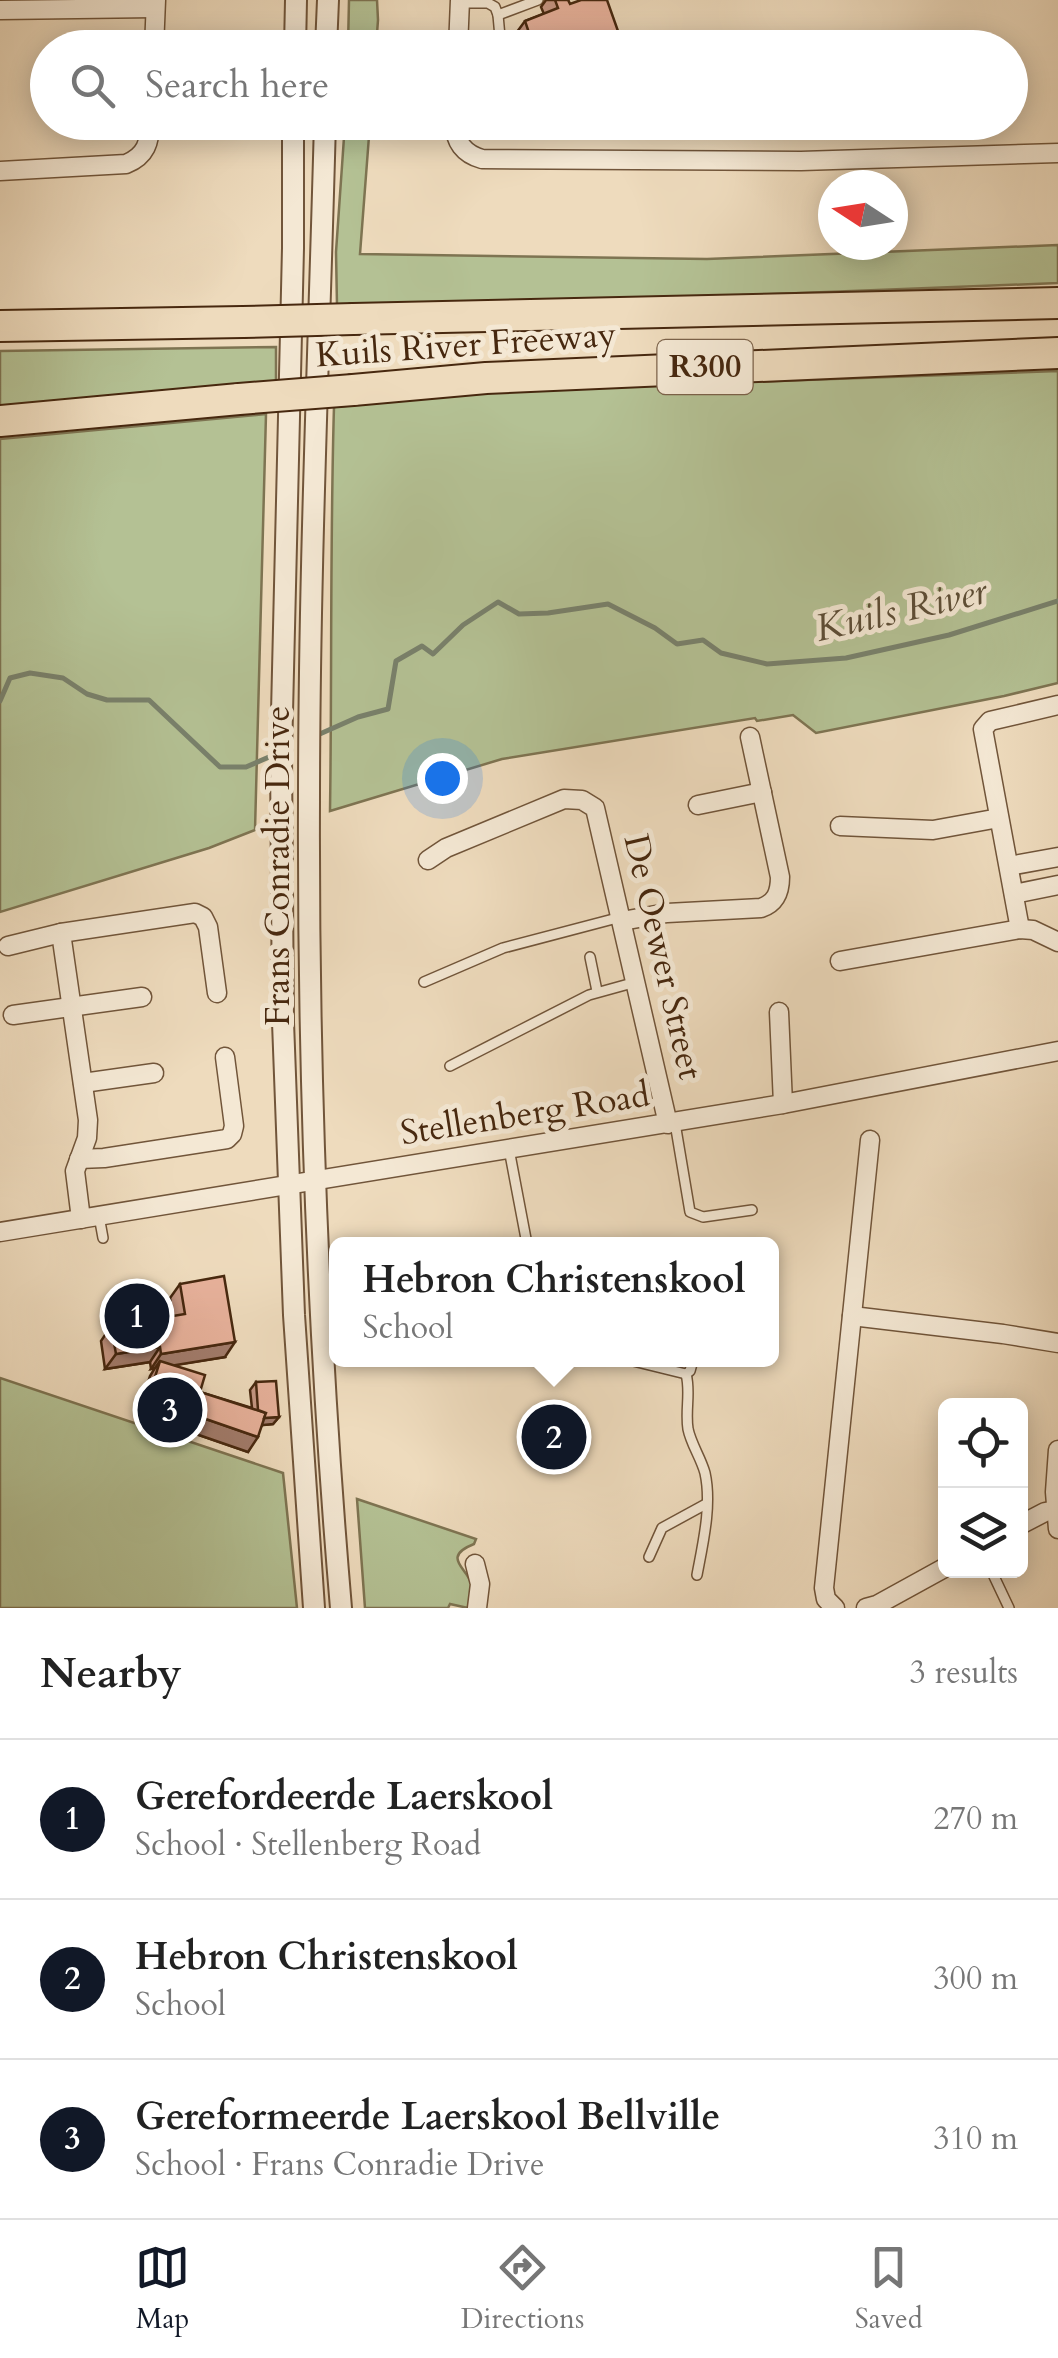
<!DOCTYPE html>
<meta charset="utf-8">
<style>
:root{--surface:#fff;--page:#f2f2f2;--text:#222;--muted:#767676;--line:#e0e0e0;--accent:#111827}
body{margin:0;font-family:Cardo,serif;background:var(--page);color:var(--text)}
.controls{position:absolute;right:30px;bottom:30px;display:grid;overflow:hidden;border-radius:15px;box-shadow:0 5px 25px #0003}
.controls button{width:90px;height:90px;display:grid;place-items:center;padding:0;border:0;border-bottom:2px solid var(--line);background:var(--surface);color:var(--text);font:50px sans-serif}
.compass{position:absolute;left:818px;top:170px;width:90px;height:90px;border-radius:50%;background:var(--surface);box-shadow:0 5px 25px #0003;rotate:282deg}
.you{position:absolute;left:442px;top:778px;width:35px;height:35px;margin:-25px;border:8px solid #fff;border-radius:50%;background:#1a73e8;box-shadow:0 0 0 15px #1a73e833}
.badge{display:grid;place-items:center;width:65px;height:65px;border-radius:50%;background:var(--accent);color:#fff;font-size:32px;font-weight:700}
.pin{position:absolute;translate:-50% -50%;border:5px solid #fff;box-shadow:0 2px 10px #0006}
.popup{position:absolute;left:329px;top:1237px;width:450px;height:130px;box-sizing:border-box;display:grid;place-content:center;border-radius:15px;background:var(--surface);filter:drop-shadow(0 2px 8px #0005);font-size:32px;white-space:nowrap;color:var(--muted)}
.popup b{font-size:38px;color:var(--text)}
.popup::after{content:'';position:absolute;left:50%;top:100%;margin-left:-20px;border:20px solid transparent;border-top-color:var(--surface)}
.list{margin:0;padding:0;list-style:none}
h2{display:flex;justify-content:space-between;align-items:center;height:130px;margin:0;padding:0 40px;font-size:42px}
h2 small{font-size:32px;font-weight:400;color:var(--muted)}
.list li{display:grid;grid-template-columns:65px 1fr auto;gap:30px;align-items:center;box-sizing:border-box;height:160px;padding:0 40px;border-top:2px solid var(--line)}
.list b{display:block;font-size:38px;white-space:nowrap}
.list p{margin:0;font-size:32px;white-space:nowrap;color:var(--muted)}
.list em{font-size:32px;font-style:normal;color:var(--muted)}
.icon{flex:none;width:55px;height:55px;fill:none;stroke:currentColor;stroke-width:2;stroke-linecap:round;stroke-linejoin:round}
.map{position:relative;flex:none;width:1058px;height:1608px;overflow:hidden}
.search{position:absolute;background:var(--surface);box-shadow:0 5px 25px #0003;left:30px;right:30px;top:30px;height:110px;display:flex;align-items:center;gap:25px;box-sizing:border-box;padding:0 35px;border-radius:55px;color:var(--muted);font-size:38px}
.sheet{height:610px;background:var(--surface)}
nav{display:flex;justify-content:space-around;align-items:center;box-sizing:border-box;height:140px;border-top:2px solid var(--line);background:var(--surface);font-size:28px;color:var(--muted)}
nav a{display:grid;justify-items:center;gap:5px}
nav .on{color:var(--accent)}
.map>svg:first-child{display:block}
.green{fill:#b4c194;stroke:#7e7452;stroke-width:2.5}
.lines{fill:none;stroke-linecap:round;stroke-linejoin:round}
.stream{stroke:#79816c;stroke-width:5}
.service-casing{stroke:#71553a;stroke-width:12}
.minor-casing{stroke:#71553a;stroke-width:21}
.tertiary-casing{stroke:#71553a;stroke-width:24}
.motorway-casing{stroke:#47280f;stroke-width:34}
.service{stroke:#f4e8d4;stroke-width:9}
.minor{stroke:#f4e8d4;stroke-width:18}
.tertiary{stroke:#f4e8d4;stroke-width:20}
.motorway{stroke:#eedbbd;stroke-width:30}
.motorway-bridge-casing{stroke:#47280f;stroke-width:34;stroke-linecap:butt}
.motorway-bridge{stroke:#eedbbd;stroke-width:30}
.wall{fill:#c79885;stroke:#47280f;stroke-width:2.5}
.shaded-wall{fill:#a27c6c;stroke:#47280f;stroke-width:2.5}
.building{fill:#e7b19b;stroke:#47280f;stroke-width:2.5}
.labels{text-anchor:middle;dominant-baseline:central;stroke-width:10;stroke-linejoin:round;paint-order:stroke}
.shield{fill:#f4e8d4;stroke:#7b624a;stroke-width:2.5}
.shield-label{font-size:32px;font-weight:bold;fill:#47280f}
.street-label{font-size:35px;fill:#47280f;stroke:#f4e8d4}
.water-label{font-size:38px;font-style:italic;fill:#5c4d36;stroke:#f4e8d4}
</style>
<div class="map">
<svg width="1058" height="1608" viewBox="0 0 1058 1608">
<rect width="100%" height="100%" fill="#eedbbd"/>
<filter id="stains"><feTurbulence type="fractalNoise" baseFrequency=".002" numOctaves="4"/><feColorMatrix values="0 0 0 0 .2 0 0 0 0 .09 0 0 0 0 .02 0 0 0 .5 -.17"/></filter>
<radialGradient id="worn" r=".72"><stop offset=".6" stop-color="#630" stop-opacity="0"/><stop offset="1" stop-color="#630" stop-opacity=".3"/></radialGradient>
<g class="green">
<path d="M349 0H377L378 20 376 47H348Z"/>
<path d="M345 123H370L360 254 707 259 1058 245V283L749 295 337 305 336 252Z"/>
<path d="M276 347V384L0 406V351Z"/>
<path d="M1058 371V683L1004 696 816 733 793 715 757 721 755 718 502 759 330 811C332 676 330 541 334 407L516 390Z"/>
<path d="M266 414 255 830 209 848 0 912V439Z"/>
<path d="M0 1378 283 1473 297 1608H0Z"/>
<path d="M357 1499 476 1539 474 1544C441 1557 467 1568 471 1583 473 1590 469 1601 468 1608L450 1604 448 1608H365Z"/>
</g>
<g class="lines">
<g class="stream">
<path d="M0 701 10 678 30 673 63 678 87 694 107 700H149L220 767H246L276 754"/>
<path d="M313 737 358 717 388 709 396 661 422 646 433 654 463 625 498 602 519 614 548 613 608 604 655 628 677 644 703 640 721 653 767 664 846 658 949 635 1058 601"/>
</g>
<defs>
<g id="service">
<path d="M460 3H488L495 7 498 15 501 48"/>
<path d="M498 15 538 0"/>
<path d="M499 134 500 122"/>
<path d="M590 957 597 991"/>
<path d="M424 982 503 948 621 917"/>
<path d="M450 1066 589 995 636 982"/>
<path d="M675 1123 690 1212 703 1217 752 1210"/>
<path d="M509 1149 527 1244"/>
<path d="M99 1216 103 1238"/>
<path d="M629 1360 686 1374 690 1371 693 1360"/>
<path d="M686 1374C691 1392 685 1410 688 1429 691 1444 701 1458 705 1473 712 1505 703 1543 697 1575"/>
<path d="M649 1557 662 1528 706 1504"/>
<path d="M991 1570 1009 1608"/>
</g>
<g id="minor">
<path d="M0 10 155 8"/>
<path d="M154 48 156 0"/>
<path d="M458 48 460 0"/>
<path d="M455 122C454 142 464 154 482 159L801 161 1058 153"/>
<path d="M0 171 126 164C146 156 150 142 150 122"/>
<path d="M698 805 762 792"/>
<path d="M840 826 933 830 999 818"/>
<path d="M428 860 446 848 564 799 582 800 595 808 668 1124"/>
<path d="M1009 866 1058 857"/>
<path d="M1014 894 1058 885"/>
<path d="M622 921 667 913 761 908C776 903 780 892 780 877L750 737"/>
<path d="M1020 929 983 729 990 721 1058 705"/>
<path d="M61 933 88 1120 87 1138 75 1171 81 1219"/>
<path d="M8 946 61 933 195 913 203 917 208 927 217 993"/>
<path d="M840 961 1020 929 1033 930 1058 942"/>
<path d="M779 1012 783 1104"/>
<path d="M13 1015 142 997"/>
<path d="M83 1083 154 1073"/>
<path d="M79 1159 104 1158 227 1139 232 1134 234 1126 225 1057"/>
<path d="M0 1232 783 1104 1058 1051"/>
<path d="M852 1316 1003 1334 1058 1343"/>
<path d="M1058 1450 1055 1492 1058 1529"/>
<path d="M1020 1525 1045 1512 1056 1510"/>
<path d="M475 1564 480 1584 477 1608"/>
<path d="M835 1608 826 1599 824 1588 870 1140"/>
<path d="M866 1608 877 1605 946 1567"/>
</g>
<g id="tertiary">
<path d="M295 48 296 0"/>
<path d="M326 48 328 0"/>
<path d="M293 122V248L281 755 283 1022 294 1315 314 1608"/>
<path d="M325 122C319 349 309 575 309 801 308 1071 318 1340 341 1608"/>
</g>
<g id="motorway">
<path d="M353 319 1058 303"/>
<path d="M0 326 243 322"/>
<path d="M353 390 486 378 1058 353"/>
<path d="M0 421 239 399"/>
</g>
</defs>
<use href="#service" class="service-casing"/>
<use href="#minor" class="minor-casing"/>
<use href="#tertiary" class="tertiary-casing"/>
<use href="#motorway" class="motorway-casing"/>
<use href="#service" class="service"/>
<use href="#minor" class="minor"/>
<use href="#tertiary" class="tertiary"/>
<use href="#motorway" class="motorway"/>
<defs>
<g id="motorway-bridge">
<path d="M243 322 353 319"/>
<path d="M239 399 353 390"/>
</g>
</defs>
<use href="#motorway-bridge" class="motorway-bridge-casing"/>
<use href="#motorway-bridge" class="motorway-bridge"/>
</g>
<g class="wall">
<path d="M546 0H568L570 4 624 48H518L514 36 525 21 544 14 541 7Z"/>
<path d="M180 1284 225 1357 174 1365 200 1392 252 1408 250 1390 256 1382 279 1417 273 1424 262 1425 248 1452 138 1414 150 1376 155 1368 151 1369 150 1362 105 1369 101 1341 111 1326 115 1322 173 1316 170 1298Z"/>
</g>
<g class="shaded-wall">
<path d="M235 1342 225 1357 158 1368 160 1361 155 1368 151 1369 161 1354Z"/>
<path d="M160 1347 150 1362 105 1369 116 1354Z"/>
<path d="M148 1399 258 1437 248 1452 138 1414Z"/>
<path d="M279 1417 273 1424 253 1426 258 1418Z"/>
</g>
<g class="building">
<path d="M555 0H568L570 4 581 0H607L624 48H534L525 21 558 8Z"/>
<path d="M224 1276 235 1342 161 1354 160 1347 116 1354 111 1326 116 1325 115 1322 155 1315V1319L185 1314 180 1284Z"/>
<path d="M160 1361 205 1375 200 1392 266 1413 258 1437 148 1399Z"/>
<path d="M276 1381 279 1417 264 1418 266 1413 258 1410 256 1382Z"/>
</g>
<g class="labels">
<rect class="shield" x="657.5" y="340" width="95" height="54" rx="8"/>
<g class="shield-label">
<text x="705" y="367">R300</text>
</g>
<g class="street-label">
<text transform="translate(466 345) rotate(-4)">Kuils River Freeway</text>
<text transform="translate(278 866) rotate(-90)">Frans Conradie Drive</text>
<text transform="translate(663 957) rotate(77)">De Oewer Street</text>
<text transform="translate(525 1114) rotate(-9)">Stellenberg Road</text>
</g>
<g class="water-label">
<text transform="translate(901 610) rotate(-13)">Kuils River</text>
</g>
</g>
<rect width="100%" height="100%" filter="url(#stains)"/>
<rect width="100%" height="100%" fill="url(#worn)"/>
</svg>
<div class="controls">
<button><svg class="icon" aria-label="locate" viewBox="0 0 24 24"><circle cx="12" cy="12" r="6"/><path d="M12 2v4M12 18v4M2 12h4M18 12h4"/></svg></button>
<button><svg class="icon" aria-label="layers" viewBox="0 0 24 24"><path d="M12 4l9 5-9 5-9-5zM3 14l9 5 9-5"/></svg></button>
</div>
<svg class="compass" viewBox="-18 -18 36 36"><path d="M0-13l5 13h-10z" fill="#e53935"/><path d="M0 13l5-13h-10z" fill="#767676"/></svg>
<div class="you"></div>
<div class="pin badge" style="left:137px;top:1316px">1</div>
<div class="pin badge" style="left:554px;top:1437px">2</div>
<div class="popup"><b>Hebron Christenskool</b>School</div>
<div class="pin badge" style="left:170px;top:1410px">3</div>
<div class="search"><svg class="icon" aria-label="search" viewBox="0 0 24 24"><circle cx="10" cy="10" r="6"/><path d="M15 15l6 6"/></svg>Search here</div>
</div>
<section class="sheet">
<h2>Nearby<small>3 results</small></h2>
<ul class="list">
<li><span class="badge">1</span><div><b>Gerefordeerde Laerskool</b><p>School · Stellenberg Road</p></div><em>270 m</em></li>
<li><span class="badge">2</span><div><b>Hebron Christenskool</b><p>School</p></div><em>300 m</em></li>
<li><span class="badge">3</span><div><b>Gereformeerde Laerskool Bellville</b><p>School · Frans Conradie Drive</p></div><em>310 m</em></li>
</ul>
</section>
<nav>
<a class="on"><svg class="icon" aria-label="map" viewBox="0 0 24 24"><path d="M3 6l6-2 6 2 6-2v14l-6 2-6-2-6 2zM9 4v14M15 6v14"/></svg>Map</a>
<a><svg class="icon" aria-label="directions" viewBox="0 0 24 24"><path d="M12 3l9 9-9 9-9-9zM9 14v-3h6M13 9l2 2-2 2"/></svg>Directions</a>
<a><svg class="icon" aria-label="saved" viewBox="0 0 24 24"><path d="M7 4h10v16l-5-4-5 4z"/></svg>Saved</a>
</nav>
